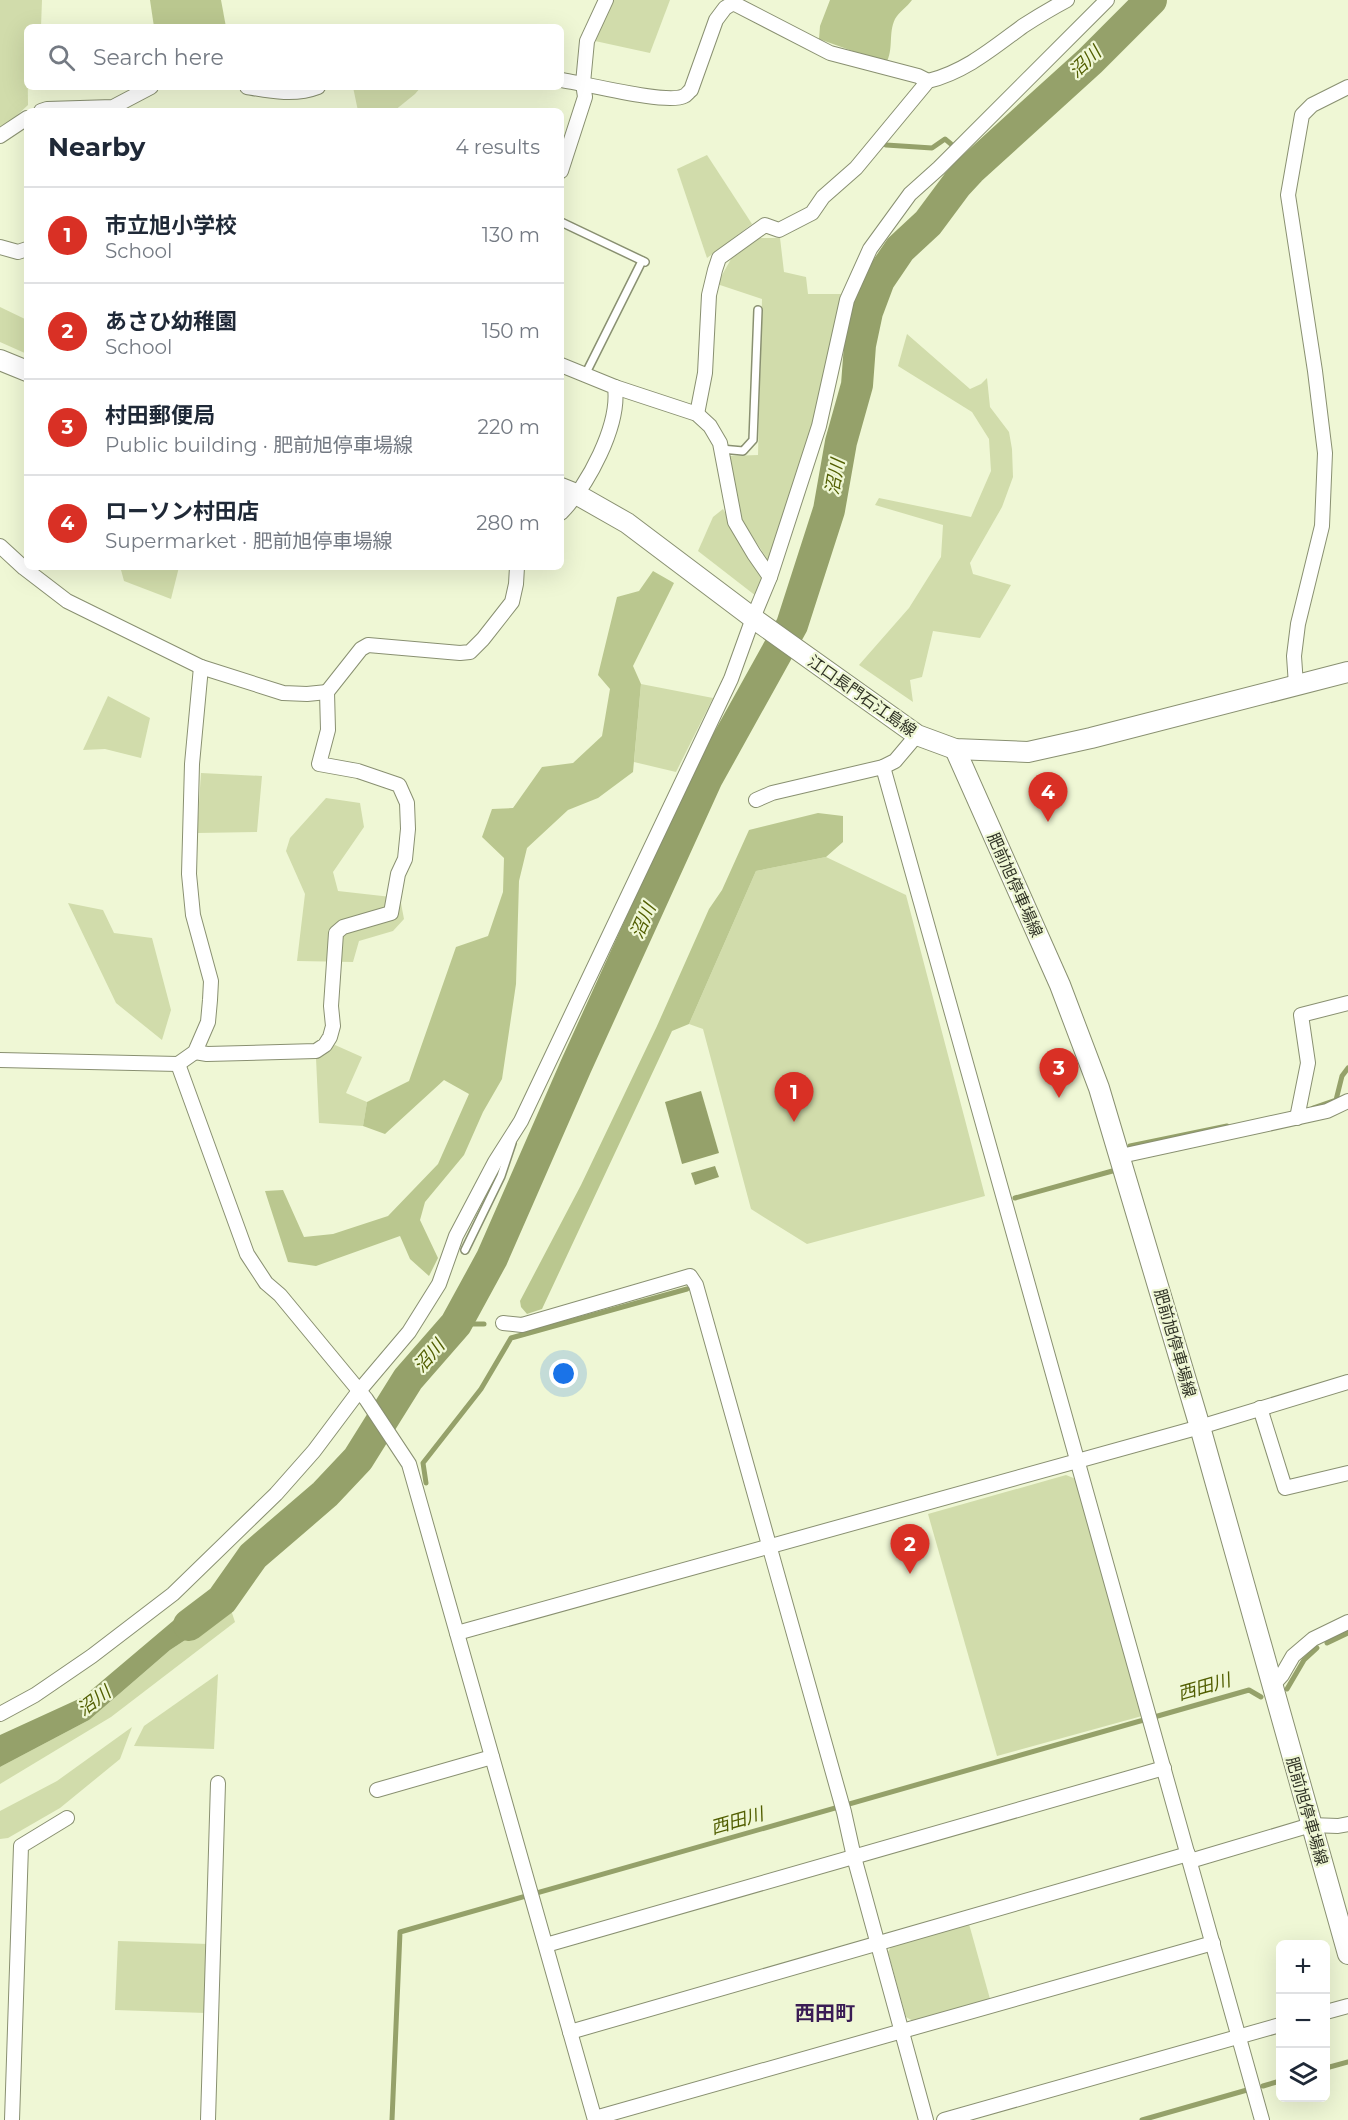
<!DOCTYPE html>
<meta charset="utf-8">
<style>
:root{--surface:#fff;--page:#f6f6f7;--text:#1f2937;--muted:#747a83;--line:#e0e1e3;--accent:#d93025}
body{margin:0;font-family:Montserrat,"Noto Sans JP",sans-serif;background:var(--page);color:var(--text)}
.controls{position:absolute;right:18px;bottom:18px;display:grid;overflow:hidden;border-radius:9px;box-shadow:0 6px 24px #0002}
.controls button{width:54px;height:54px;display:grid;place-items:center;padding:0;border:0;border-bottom:2px solid var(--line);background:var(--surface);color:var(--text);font:30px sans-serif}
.you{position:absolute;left:564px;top:1374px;width:21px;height:21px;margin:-15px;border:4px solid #fff;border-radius:50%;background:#1a73e8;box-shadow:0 0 0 9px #1a73e833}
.badge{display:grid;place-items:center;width:39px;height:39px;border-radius:50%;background:var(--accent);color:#fff;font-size:20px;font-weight:700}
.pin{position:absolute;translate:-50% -50px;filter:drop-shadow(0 2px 3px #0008)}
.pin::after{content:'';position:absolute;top:32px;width:21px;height:18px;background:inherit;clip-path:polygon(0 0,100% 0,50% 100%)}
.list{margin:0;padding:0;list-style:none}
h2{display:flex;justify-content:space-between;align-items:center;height:78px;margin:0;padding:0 24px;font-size:26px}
h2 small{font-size:20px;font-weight:400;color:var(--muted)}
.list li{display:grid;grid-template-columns:39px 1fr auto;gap:18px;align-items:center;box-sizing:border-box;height:96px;padding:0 24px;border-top:2px solid var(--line)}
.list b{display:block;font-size:22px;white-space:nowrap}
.list p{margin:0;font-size:20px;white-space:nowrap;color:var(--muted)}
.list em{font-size:20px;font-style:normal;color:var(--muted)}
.icon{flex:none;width:33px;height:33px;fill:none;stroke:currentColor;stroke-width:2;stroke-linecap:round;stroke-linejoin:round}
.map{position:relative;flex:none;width:1348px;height:2120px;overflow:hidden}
.search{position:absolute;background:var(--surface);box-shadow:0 6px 24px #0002;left:24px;top:24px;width:540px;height:66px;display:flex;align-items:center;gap:15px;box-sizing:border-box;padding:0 21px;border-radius:9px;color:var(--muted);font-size:22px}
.panel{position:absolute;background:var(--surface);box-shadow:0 6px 24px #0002;left:24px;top:108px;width:540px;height:462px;border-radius:9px}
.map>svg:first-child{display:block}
.green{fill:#d1dcab}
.forest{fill:#bac78f}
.water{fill:#95a16a}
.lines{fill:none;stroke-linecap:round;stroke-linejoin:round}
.stream{stroke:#95a16a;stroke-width:5}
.river{stroke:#95a16a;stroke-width:32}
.service-casing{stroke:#899071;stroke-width:10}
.minor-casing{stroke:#899071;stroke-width:16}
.secondary-casing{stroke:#899071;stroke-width:22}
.service{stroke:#fff;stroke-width:7}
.minor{stroke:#fff;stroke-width:14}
.secondary{stroke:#fff;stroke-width:20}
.labels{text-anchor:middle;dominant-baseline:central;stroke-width:4.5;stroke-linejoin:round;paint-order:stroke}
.street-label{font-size:16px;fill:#303326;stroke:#eff7d5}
.water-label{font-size:18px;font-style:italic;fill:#515e01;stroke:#eff7d5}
.quarter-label{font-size:20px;font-weight:bold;fill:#3a1c55;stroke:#eff7d5}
</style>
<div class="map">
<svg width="1348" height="2120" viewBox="0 0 1348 2120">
<rect width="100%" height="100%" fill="#eff7d5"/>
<g class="green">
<path d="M0 0H42L41 27H27L28 105 0 131Z"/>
<path d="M613 0H670L650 53 595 41Z"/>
<path d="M353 87H421L415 94 394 111H358Z"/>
<path d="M707 155 752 224 707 258 677 169Z"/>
<path d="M760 238H780L784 272 806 277 808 294H841L815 421 768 560 741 519 729 456 758 455 762 299 717 284 731 259Z"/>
<path d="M0 307 27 320V354L0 342Z"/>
<path d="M907 334 970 389 981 384 987 378 990 407 1009 432 1012 449 1013 477 1002 507 970 563 973 574 1011 585 980 638 933 631 922 677 910 680 913 702 859 665 909 608 941 557 943 525 875 505 879 498 971 517 991 471 989 439 972 412 898 366Z"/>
<path d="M723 509 762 579 756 596 698 551 713 517Z"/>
<path d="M123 567H179L171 599 124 581 121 570Z"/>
<path d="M641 684 713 698 676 772 634 762Z"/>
<path d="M108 696 150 718 141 758 105 749 83 750Z"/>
<path d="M201 773 262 776 257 832 197 833Z"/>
<path d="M326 798 360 803 364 827 333 872 338 891 400 898 404 919 393 931 359 941 353 962 297 961 305 894 286 851 290 838Z"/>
<path d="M826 857 906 895 985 1196 807 1244 751 1209 703 1029 689 1024 756 871Z"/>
<path d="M68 903 103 910 114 933 152 938 171 1010 162 1040 116 1003Z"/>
<path d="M335 1045 362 1057 346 1093 367 1102 363 1126 319 1123 316 1058Z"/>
<path d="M1066 1475 1076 1479 1142 1716 997 1756 928 1514Z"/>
<path d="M231 1610 235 1622 111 1717 0 1784V1767L89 1720 170 1650Z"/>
<path d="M218 1674 214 1749 134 1746 144 1726Z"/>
<path d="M132 1727 120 1759 60 1808 8 1838 0 1839V1811L57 1781Z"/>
<path d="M969 1924 990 1999 913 2021 906 2017 888 1952 892 1945Z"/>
<path d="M118 1941 208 1944 206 2013 115 2010Z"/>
</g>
<g class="forest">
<path d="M150 0H221L226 27H154Z"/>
<path d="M830 0H912C907 7 899 12 895 19 888 33 894 50 886 63L819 39 820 26Z"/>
<path d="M653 571 674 583 633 666 641 684 633 772 598 798 568 810 527 848 519 881 516 984 502 1079 483 1112 464 1155 425 1202 420 1220 438 1258 429 1276 410 1259 400 1236 316 1266 288 1262 265 1191 283 1190 304 1237 333 1234 388 1216 438 1164 469 1094 444 1080 385 1134 363 1126 367 1102 409 1081 456 947 488 936 503 892 504 858 482 837 492 809 513 808 542 767 573 763 602 736 610 689 598 675 617 597 639 591Z"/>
<path d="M818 813 843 816V842L826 857 756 871 689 1024 672 1031 542 1309 527 1314 521 1307 520 1301 581 1185 657 1026 709 909 722 890 749 830Z"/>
</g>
<g class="water">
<path d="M701 1091 719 1153 682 1164 665 1102Z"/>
<path d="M715 1166 719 1177 695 1185 691 1173Z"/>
<path d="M212 1588 231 1610 170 1650 89 1720 0 1767V1735L83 1697Z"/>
</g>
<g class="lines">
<g class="stream">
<path d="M886 145 932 148 945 139 951 144"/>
<path d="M1313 1108 1336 1100 1342 1076 1348 1068"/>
<path d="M1130 1146 1227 1126"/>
<path d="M1015 1198 1116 1170"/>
<path d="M456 1324H484"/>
<path d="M426 1483 423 1463 481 1389 511 1338 687 1289"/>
<path d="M1327 1643 1348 1633"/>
<path d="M1287 1689 1304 1660 1317 1648"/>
<path d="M1326 2068 1348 2062"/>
<path d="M1263 2086 1280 2081"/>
<path d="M392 2120 400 1932 1249 1690 1261 1697"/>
<path d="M1142 2120 1247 2090"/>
</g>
<path class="river" d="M189 1625 222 1600 253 1556 325 1494 358 1459 408 1379 456 1324 492 1258 576 1066 707 778 792 625 829 510 841 442 857 385 860 345 867 312 879 280 900 249 928 223 957 184 970 170 1090 61 1151 0"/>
<defs>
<g id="service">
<path d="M561 222 645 262"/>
<path d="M585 375 642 261"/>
<path d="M721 449 743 451 753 440 758 310"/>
<path d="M465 1250 501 1176 512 1143"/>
</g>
<g id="minor">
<path d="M561 80C584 83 667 105 684 96 687 95 688 92 691 90L716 20 725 8 733 3 830 53 918 76 928 81"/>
<path d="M247 87C270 91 295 96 318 87"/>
<path d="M41 111 47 109 113 107 151 87"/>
<path d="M0 136 27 118"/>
<path d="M561 171 585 97 583 83 587 41 606 0"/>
<path d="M0 247 18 252 27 249"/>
<path d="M561 365 615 387C620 426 588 485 561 513"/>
<path d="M615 387 697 414 710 426 720 443 735 522 754 554 770 577"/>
<path d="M697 414 705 373 709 295 715 270 719 258 765 225 779 230 812 213 823 197 856 168 928 81C965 72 993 48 1023 26 1037 17 1052 8 1067 0"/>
<path d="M0 546 24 568 67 601 201 667 283 693 307 694 327 692"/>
<path d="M1296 685 1294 656 1298 624 1322 526 1325 453 1315 371 1288 195 1302 115 1312 105 1348 87"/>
<path d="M883 767 1262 2120"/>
<path d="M756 800 772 793 883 767 895 761 917 735"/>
<path d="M195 1052 207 1054 316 1051 325 1045 330 1037 333 1026 331 1006 336 933 343 927 391 913 398 874 405 859 408 829 407 803 399 785 358 771 319 764 328 730 327 692 361 649 368 645 460 653 470 652 483 639 512 602 516 584 517 567"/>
<path d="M0 1060 178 1064 195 1052 208 1022 210 1000 211 981 193 915 189 874 192 764 201 667"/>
<path d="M178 1064 247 1254 266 1283 280 1295 366 1399 409 1464 595 2120"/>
<path d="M1297 1118 1308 1063 1301 1015 1348 1003"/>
<path d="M1121 1156 1327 1111 1348 1101"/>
<path d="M503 1323 522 1325 690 1276 696 1285 844 1812 854 1857 926 2120"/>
<path d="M1260 1408 1285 1488 1348 1473"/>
<path d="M457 1633 1200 1427 1348 1382"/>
<path d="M1272 1686 1282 1675 1293 1656 1313 1639 1348 1622"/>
<path d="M0 1714 35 1695 92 1656 173 1594 276 1494 314 1451 359 1391 409 1332 439 1284 456 1236 495 1162 521 1121 731 679 753 618 770 577 819 426 847 300 870 249 910 194 939 168 1107 0"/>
<path d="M377 1790 492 1757"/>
<path d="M1190 1861 1311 1825 1338 1826 1348 1824"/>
<path d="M546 1945 1164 1768"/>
<path d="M1326 2012 1348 2006"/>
<path d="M570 2032 1188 1854"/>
<path d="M595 2118 1213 1943"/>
<path d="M12 2120 21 1846 67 1818"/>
<path d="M208 2120 218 1783"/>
<path d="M944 2120 1280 2025"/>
</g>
<g id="secondary">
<path d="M0 360 27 371"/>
<path d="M561 488 576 494 627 523 753 618 917 735 955 749 1028 752 1091 738 1348 672"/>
<path d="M955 749 1060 985 1099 1088 1200 1427 1348 1954"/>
</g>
</defs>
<use href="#service" class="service-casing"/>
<use href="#minor" class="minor-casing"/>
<use href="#secondary" class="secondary-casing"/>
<use href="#service" class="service"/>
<use href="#minor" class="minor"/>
<use href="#secondary" class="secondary"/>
</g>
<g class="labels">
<g class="street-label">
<text transform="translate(862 696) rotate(35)">江口長門石江島線</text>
<text transform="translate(1015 885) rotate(66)">肥前旭停車場線</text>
<text transform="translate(1175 1343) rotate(74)">肥前旭停車場線</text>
<text transform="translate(1307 1811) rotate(74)">肥前旭停車場線</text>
</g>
<g class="water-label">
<text transform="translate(1085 62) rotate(-43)">沼川</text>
<text transform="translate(835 477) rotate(-80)">沼川</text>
<text transform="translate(643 921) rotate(-66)">沼川</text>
<text transform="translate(429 1356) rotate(-49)">沼川</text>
<text transform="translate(1204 1687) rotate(-16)">西田川</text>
<text transform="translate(94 1701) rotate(-36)">沼川</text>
<text transform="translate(737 1821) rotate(-16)">西田川</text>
</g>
<g class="quarter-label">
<text x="825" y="2013">西田町</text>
</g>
</g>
</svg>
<div class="controls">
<button>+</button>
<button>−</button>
<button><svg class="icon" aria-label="layers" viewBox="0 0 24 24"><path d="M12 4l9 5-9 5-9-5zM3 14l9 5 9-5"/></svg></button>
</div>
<div class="you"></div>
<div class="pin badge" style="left:794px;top:1122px">1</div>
<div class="pin badge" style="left:910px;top:1574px">2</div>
<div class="pin badge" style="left:1059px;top:1098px">3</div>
<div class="pin badge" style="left:1048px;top:822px">4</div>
<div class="search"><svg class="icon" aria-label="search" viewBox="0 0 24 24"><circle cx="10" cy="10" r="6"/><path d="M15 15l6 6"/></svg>Search here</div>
<section class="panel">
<h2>Nearby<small>4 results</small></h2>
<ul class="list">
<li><span class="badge">1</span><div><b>市立旭小学校</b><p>School</p></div><em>130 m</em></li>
<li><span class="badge">2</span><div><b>あさひ幼稚園</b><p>School</p></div><em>150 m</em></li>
<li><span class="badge">3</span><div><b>村田郵便局</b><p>Public building · 肥前旭停車場線</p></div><em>220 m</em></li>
<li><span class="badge">4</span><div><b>ローソン村田店</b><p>Supermarket · 肥前旭停車場線</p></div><em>280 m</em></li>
</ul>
</section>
</div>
